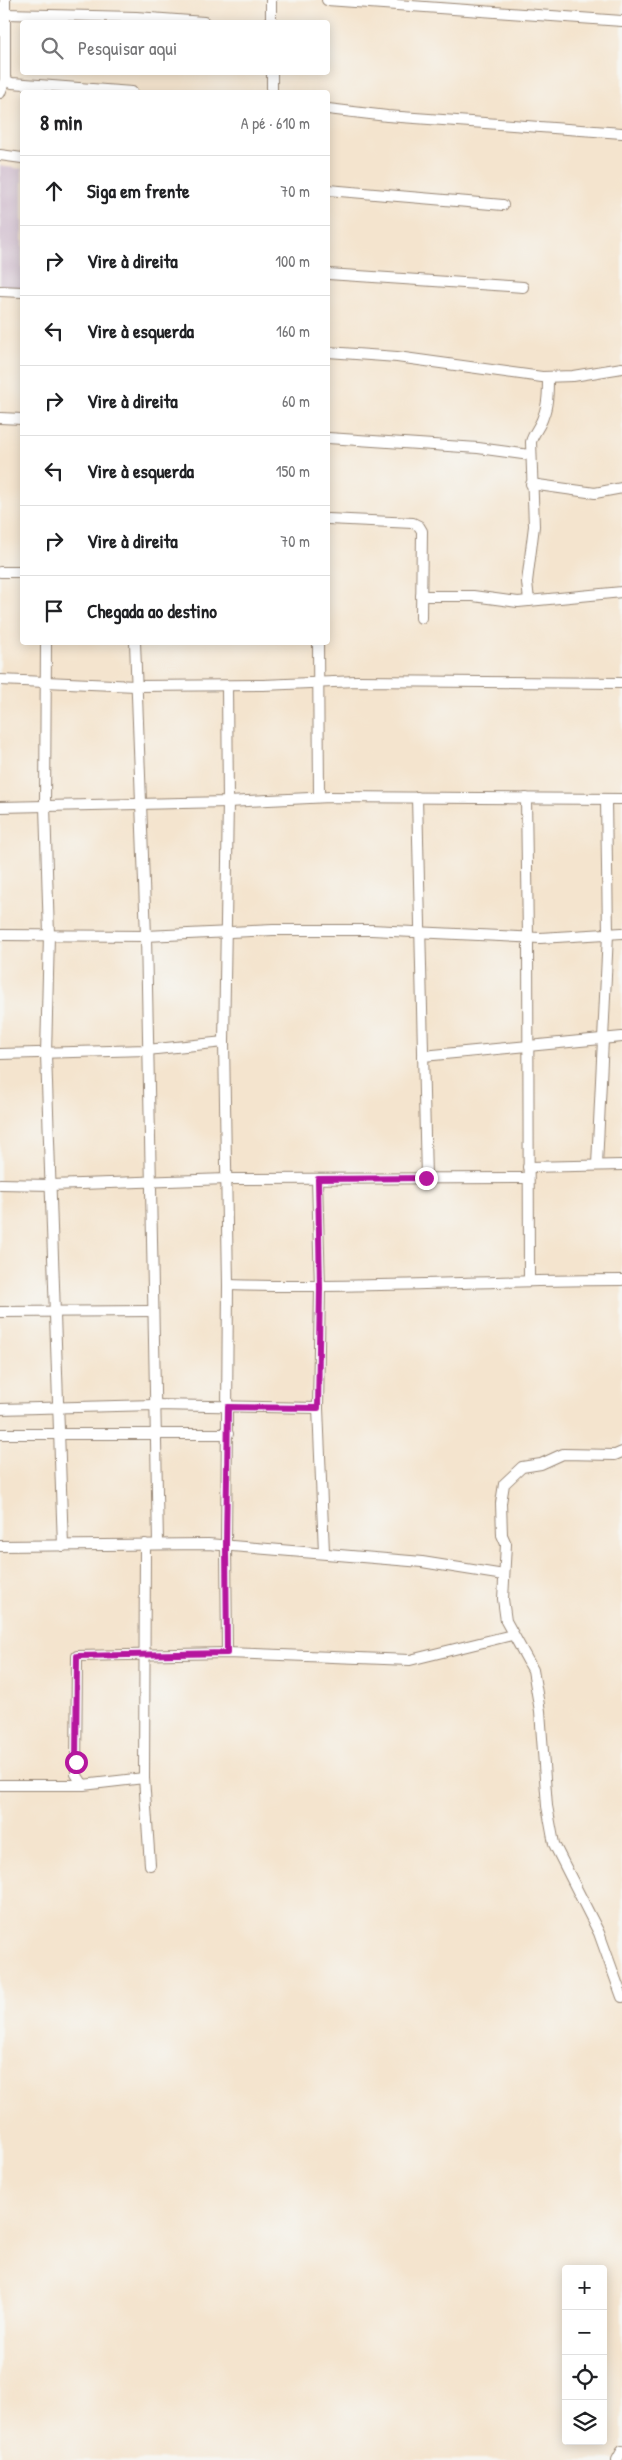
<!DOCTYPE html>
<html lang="pt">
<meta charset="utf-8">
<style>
:root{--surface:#fff;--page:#f2f2f2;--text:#202124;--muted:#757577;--line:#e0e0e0}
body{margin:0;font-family:"Patrick Hand",sans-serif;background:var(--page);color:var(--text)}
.controls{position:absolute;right:15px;bottom:15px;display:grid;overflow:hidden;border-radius:5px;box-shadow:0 2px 12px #0003}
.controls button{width:45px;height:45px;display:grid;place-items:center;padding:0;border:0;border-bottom:1px solid var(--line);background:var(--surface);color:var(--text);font:25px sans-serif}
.stop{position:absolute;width:15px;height:15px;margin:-11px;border:4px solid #b5179e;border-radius:50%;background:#fff}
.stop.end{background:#b5179e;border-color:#fff;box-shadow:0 1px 5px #0008}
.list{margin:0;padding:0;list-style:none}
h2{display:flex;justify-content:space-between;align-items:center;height:65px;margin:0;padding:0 20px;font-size:21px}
h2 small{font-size:16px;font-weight:400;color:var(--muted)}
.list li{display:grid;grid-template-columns:32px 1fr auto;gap:15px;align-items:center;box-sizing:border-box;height:70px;padding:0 20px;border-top:1px solid var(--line)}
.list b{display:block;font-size:19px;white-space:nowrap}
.list em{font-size:16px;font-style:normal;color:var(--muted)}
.icon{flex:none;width:28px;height:28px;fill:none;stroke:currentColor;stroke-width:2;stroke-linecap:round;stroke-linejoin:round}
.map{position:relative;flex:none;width:622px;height:2460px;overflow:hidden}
.search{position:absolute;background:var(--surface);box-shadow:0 2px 12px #0003;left:20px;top:20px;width:310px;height:55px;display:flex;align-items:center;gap:12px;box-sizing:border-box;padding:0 18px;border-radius:5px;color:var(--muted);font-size:19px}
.panel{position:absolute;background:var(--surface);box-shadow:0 2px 12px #0003;left:20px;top:90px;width:310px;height:555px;border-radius:5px}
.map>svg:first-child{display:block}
.industrial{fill:#d0bdce}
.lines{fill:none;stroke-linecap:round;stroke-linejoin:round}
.minor-casing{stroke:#988776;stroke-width:12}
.minor{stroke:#fff;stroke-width:10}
.route{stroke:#b5179e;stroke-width:6}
</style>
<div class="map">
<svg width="622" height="2460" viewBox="0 0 622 2460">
<rect width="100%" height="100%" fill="#f6f6f2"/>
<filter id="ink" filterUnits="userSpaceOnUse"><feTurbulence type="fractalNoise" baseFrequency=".02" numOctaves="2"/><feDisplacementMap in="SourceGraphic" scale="10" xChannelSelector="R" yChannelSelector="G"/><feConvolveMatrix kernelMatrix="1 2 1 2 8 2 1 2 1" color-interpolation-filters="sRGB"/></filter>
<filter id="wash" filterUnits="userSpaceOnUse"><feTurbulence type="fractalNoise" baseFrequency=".0096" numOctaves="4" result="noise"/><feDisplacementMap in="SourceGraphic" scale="20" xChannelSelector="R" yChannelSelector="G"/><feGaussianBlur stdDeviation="1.12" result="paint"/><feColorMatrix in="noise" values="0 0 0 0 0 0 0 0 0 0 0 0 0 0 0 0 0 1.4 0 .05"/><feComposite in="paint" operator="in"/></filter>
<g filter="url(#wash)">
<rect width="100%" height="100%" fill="#f4e4ce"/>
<path class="industrial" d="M0 166 22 169V291H0Z"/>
</g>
<g filter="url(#ink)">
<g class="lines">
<defs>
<g id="minor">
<path d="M5 0V80L12 83 132 92"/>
<path d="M271 0V22"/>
<path d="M327 0 622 21"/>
<path d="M5 14 136 17 204 22"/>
<path d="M272 72V92"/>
<path d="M0 93 5 80"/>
<path d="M328 109 387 116 622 133"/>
<path d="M0 155 22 158"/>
<path d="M328 190 503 205"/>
<path d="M328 274 523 287"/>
<path d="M0 291 22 292"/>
<path d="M328 352 397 357 542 377 573 376 622 368"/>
<path d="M0 418 22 419"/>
<path d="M328 438 478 448 530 455"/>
<path d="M531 484 595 493 622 488"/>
<path d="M328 519 413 523 419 526 422 531 421 618"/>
<path d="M0 572H22"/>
<path d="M421 596H473L518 602 622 592"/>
<path d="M529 601 527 582 534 526 531 442C533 433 540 427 543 417 548 405 548 391 548 377"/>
<path d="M46 642 45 806 49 935 46 1054 63 1546"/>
<path d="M135 642 146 936 158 1543"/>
<path d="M318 642 319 797"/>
<path d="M0 680 136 686 263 685 357 681 622 683"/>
<path d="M227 686 228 802 224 1042 228 1285 226 1545 227 1653"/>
<path d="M417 797 426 1178"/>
<path d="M526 798 528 938 529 1280"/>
<path d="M0 807 228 802 330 797 622 799"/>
<path d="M0 935 146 936 273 930H371L540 938 622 933"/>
<path d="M0 1054 147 1050 224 1042"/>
<path d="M423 1056 622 1037"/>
<path d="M597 1165 608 934 606 799"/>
<path d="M528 1167 622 1165"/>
<path d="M317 1179 320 1288 318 1408 324 1552"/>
<path d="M0 1184 51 1185 227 1179 528 1178"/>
<path d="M228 1285C360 1289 491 1280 622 1280"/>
<path d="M0 1312 153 1311"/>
<path d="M0 1409 155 1405 318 1408"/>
<path d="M0 1434H228"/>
<path d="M622 1452 615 1455 563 1454 541 1464 522 1467 504 1484 501 1503 502 1535 506 1544 503 1599 506 1621 533 1670 540 1711 547 1806 554 1844 599 1933 622 1997"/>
<path d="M145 1544 144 1778 150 1865"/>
<path d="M0 1546 208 1544 422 1562 504 1575"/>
<path d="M144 1778 83 1785 76 1774 77 1656 227 1653 410 1660 512 1635"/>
<path d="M0 1785H83"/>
<path d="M617 2460 622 2451"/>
</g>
</defs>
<use href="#minor" class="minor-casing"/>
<use href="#minor" class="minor"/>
</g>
</g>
<g class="lines" filter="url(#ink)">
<path class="route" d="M76 1762 77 1656 227 1653 226 1545 228 1407 318 1408 320 1288 318 1179 426 1178"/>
</g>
</svg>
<div class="controls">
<button>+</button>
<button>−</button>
<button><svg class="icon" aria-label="locate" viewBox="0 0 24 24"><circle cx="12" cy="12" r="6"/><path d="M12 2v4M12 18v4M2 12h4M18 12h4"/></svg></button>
<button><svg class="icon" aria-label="layers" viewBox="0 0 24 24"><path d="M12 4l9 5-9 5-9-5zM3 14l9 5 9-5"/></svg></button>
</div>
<div class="stop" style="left:76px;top:1762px"></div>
<div class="stop end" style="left:426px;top:1178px"></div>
<div class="search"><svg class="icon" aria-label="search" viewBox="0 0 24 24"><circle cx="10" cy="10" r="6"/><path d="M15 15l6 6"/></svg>Pesquisar aqui</div>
<section class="panel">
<h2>8 min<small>A pé · 610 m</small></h2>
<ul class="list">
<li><svg class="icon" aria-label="ahead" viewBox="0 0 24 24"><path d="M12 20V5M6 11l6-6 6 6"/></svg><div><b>Siga em frente</b></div><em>70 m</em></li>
<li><svg class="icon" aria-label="right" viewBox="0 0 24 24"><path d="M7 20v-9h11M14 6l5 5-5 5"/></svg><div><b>Vire à direita</b></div><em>100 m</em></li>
<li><svg class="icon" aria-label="left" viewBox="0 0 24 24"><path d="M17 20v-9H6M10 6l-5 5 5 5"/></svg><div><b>Vire à esquerda</b></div><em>160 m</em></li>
<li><svg class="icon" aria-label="right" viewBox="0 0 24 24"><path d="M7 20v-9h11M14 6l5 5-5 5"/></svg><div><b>Vire à direita</b></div><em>60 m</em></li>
<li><svg class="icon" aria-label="left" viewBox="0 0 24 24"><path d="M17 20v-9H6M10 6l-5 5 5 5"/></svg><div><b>Vire à esquerda</b></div><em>150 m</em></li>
<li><svg class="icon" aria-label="right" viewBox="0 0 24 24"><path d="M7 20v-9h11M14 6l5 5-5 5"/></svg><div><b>Vire à direita</b></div><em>70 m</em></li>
<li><svg class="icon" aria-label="arrive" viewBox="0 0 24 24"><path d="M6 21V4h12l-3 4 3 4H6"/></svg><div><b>Chegada ao destino</b></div></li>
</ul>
</section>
</div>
